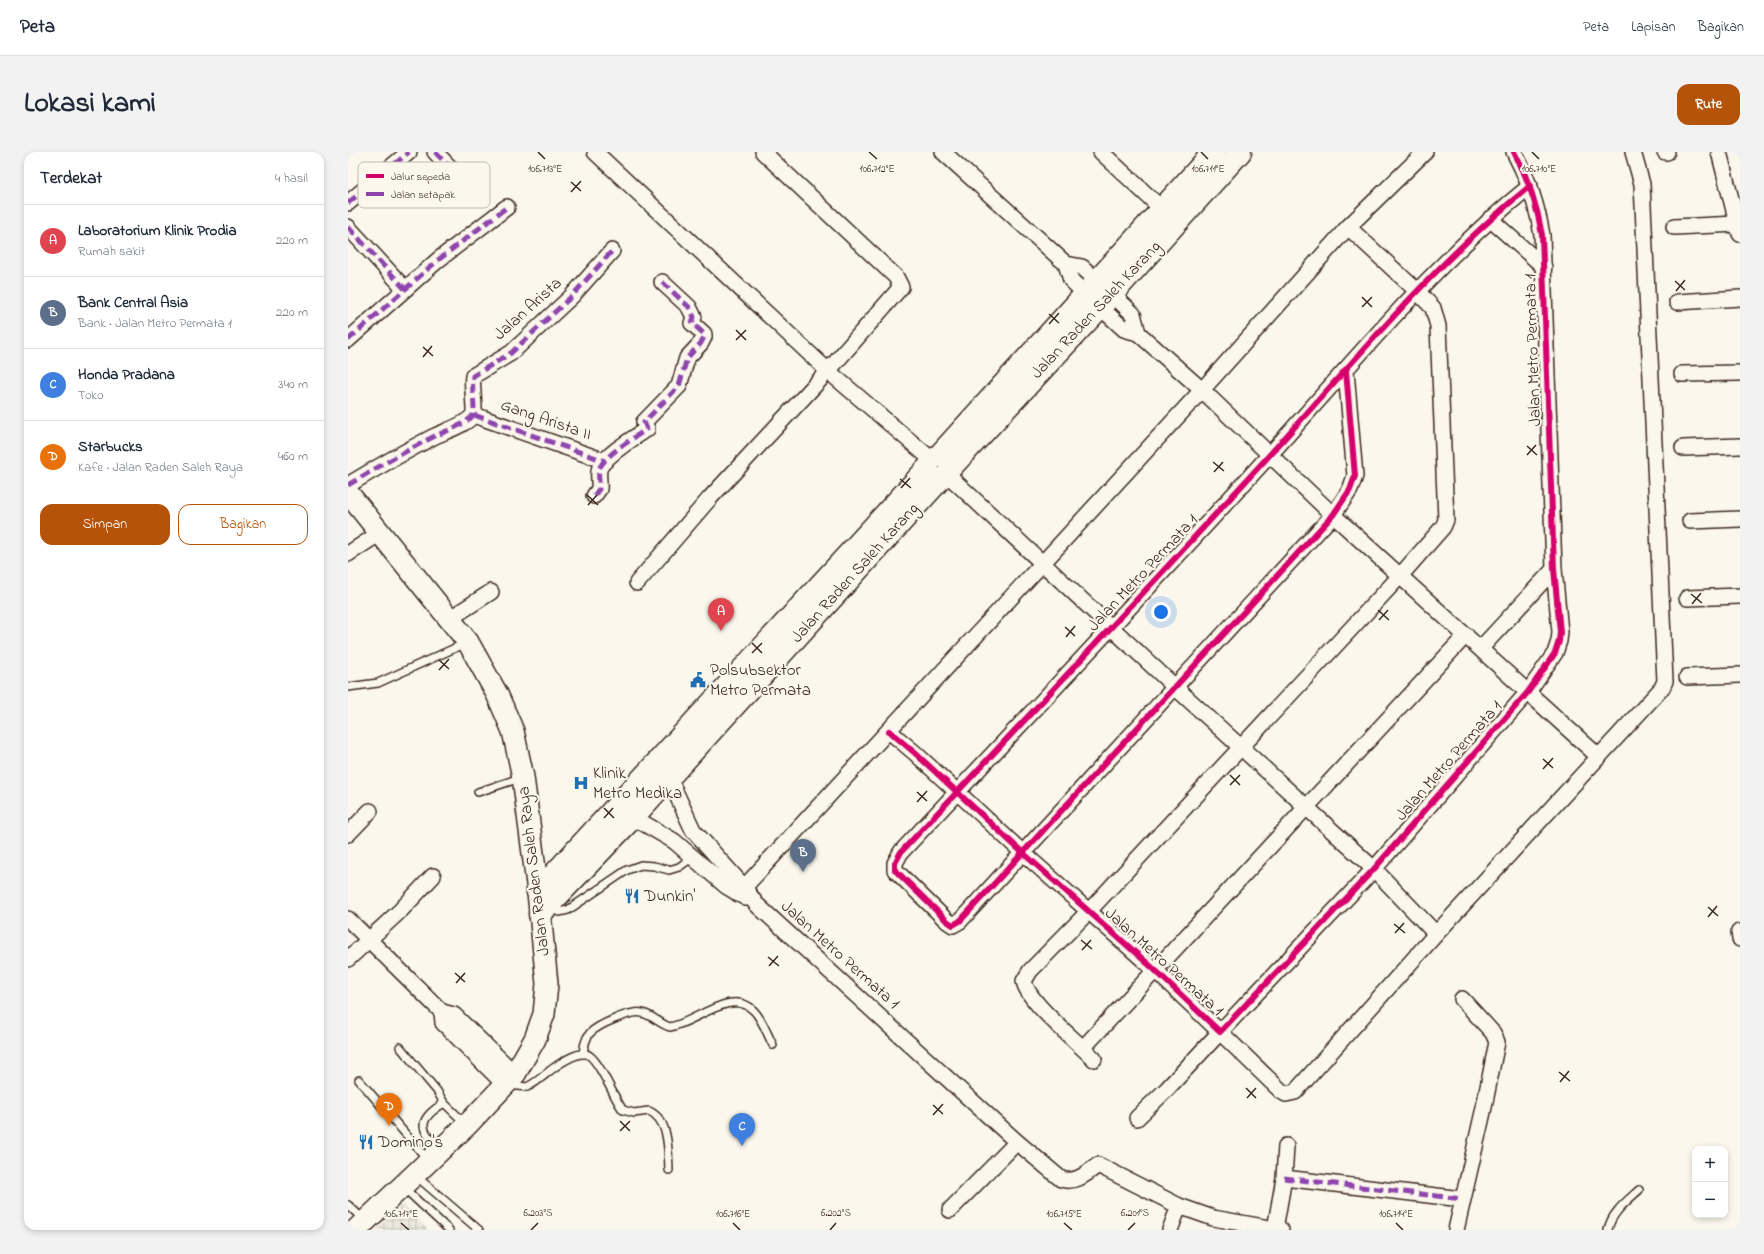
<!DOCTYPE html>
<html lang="id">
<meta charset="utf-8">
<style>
:root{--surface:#fff;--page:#f2f2f3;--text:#1f2937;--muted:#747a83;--line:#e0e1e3;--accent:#b45309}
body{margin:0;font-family:"Indie Flower",sans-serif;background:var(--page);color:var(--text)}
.controls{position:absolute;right:12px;bottom:12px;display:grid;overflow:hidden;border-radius:8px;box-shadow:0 2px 6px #0003}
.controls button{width:36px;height:36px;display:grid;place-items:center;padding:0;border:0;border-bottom:1px solid var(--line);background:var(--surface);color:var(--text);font:20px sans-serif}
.you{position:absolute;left:813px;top:460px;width:14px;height:14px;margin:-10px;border:3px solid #fff;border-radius:50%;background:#1a73e8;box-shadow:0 0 0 6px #1a73e833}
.badge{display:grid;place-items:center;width:26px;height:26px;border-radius:50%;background:var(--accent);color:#fff;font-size:13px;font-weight:700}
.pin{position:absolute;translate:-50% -33px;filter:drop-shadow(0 1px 2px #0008)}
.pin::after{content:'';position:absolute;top:21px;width:14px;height:12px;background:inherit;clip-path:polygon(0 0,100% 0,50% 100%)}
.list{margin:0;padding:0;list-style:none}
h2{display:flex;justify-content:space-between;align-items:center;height:52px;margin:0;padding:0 16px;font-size:17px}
h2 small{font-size:13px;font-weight:400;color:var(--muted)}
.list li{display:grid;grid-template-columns:26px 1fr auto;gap:12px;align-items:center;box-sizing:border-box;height:72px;padding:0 16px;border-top:1px solid var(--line)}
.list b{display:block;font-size:15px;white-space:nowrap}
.list p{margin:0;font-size:13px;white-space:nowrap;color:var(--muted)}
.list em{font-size:13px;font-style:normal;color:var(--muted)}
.actions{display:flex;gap:8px;padding:12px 16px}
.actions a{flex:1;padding:9px 0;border:1px solid var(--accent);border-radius:12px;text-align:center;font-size:14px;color:var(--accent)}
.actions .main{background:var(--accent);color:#fff}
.map{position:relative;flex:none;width:1392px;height:1078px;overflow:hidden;border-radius:12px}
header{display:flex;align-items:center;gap:24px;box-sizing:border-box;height:56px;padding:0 20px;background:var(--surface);border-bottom:1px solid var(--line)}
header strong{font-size:19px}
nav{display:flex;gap:22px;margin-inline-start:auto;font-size:14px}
.intro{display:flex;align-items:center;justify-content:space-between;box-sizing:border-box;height:96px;padding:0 24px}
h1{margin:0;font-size:28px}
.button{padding:10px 18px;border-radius:12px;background:var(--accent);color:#fff;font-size:14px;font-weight:700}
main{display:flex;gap:24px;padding:0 24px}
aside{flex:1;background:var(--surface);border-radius:12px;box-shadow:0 2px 6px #0003}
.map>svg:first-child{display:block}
.industrial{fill:url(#industrial-grid)}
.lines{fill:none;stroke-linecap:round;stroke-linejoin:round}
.service-casing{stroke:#3b2a1e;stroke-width:10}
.minor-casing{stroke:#3b2a1e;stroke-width:18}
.secondary-casing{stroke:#3b2a1e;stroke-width:24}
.primary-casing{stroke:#3b2a1e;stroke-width:25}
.service{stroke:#fbf7ec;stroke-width:7}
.minor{stroke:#fbf7ec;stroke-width:15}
.secondary{stroke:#fbf7ec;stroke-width:21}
.primary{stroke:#fbf7ec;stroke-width:22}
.quiet{stroke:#8e44ad;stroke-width:5;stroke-dasharray:10 5;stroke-linecap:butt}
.cycleway-casing{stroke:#fbf7ec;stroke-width:8}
.cycleway{stroke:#d6006c;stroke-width:6}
.ticks{fill:none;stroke:#3b2a1e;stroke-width:1.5}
.labels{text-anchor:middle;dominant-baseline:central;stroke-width:4;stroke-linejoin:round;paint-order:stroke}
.street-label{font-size:17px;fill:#3b2a1e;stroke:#fbf7ec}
.poi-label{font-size:17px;fill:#3b2a1e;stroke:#fbf7ec;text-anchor:start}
.key{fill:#fbf7ec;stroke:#c1baae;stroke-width:1}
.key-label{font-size:11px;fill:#3b2a1e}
.ticks-label{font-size:10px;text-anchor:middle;fill:#3b2a1e;stroke:#fbf7ec;stroke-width:4;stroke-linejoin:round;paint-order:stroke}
</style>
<header>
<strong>Peta</strong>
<nav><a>Peta</a><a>Lapisan</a><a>Bagikan</a></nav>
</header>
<div class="intro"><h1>Lokasi kami</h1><a class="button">Rute</a></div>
<main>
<aside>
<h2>Terdekat<small>4 hasil</small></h2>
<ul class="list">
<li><span class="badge" style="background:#e0444e">A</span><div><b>Laboratorium Klinik Prodia</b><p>Rumah sakit</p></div><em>220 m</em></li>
<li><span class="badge" style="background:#5c6f8a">B</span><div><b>Bank Central Asia</b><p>Bank · Jalan Metro Permata 1</p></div><em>220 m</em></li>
<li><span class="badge" style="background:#3f7fe0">C</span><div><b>Honda Pradana</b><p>Toko</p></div><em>340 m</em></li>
<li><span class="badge" style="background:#e8710a">D</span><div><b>Starbucks</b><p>Kafe · Jalan Raden Saleh Raya</p></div><em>460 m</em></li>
</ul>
<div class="actions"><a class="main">Simpan</a><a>Bagikan</a></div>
</aside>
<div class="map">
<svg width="1392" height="1078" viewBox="0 0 1392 1078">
<defs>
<pattern id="industrial-grid" width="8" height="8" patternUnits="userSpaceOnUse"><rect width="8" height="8" fill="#ede8dd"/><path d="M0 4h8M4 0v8" fill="none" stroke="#ccc7bd"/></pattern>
</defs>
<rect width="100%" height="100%" fill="#fbf7ec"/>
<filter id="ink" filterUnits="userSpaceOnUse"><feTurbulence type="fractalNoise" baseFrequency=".025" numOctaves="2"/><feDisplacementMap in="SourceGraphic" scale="8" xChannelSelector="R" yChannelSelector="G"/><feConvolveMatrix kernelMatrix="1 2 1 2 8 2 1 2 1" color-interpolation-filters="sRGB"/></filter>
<g filter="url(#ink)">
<path class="industrial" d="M55 1052 80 1078H28Z"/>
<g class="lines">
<defs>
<g id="service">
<path d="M0 535 30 531 118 491"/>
<path d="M130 640 172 626"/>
<path d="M201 757 211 760 220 758 279 718 293 713 306 714 321 718 331 715 345 705"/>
<path d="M52 895 89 939 96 951"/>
<path d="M235 902C236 894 237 887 242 881 250 873 283 858 294 861 304 863 312 872 322 875 347 871 383 836 405 858 414 866 419 882 425 893"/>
<path d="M11 928 80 1008"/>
<path d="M161 933 179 935C190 930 198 921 207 915 214 910 230 900 238 902 250 904 266 947 275 958L286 961 301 959C322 968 320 1000 321 1018"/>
<path d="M92 997C70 977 70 967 96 951L118 972"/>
<path d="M68 1024 131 1078"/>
<path d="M56 1036 101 1078"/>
<path d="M0 1053 16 1068"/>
<path d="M1260 1078C1263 1061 1279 1049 1291 1038"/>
</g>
<g id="minor">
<path d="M87 0 111 25"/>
<path d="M247 0 480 219 583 307"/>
<path d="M595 0 718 112 723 128 728 133 776 177 790 181 854 238 985 363 1251 605"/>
<path d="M753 0 814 57"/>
<path d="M1317 0H1319"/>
<path d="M1371 0 1392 82"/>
<path d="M0 51 61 0"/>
<path d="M1142 67 1196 115"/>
<path d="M0 75 57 137"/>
<path d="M1326 75 1389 72"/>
<path d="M718 112 734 115 764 142 785 162 790 181"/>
<path d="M1329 150 1392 146"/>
<path d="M0 188 90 108 159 55"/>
<path d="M998 219 1007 324 1002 338 985 363 612 769 605 773 599 769 547 718V711L553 700C602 647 652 595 701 542 770 468 839 394 907 319 996 222 1079 117 1182 34"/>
<path d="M1334 222 1392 221"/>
<path d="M126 263 257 309"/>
<path d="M1335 296 1392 294"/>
<path d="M600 323 828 536 1026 717 1088 782"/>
<path d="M0 333C28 316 56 300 85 285 95 280 120 272 125 263 128 259 123 234 125 224L163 201 224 144 264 99"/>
<path d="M246 344 251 337C252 330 249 321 252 315 260 301 286 286 299 277L296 270 331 234 339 206 353 191 356 185V182L344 171 346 165 341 155 314 130"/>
<path d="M1342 369 1392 367"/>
<path d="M0 402 32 381"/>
<path d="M289 431 362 346 480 219 553 135 548 125 415 0"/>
<path d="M1339 446 1392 444"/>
<path d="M101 467 143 440"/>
<path d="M1133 496 1206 417"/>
<path d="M1339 525 1392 523"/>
<path d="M541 579 567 601 675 701 807 818 872 880 1026 717 1180 540 1207 501 1211 489 1212 480 1206 417 1194 83C1189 53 1180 26 1166 0"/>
<path d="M314 620 321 626 345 678 396 735 408 752 669 990 713 1027C728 1032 739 1021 750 1013L831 1054 865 1066 933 1078"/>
<path d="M278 661 326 689 378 734 398 746"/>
<path d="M0 682 22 659"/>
<path d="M390 742 854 238 1000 75 1077 0"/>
<path d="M0 767 94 860 106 863 167 922"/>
<path d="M1391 780 1392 787"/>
<path d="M0 807 53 758 85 724"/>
<path d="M94 860 95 871 157 933"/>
<path d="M735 896 1118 483"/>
<path d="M746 907C730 890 679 850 676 829L682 819 740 760 1052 424 1095 375 1098 368 1090 174 1085 156 1069 139 1000 75"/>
<path d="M789 966 818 938 872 880 933 939 938 942 947 940 1088 782 1314 536 1317 529 1294 32 1285 0"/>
<path d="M936 1026 1114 1047"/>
<path d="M602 1058 669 990"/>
<path d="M927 1077 936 1026 938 994"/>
<path d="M822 1078 831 1054"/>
<path d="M1108 1078 1135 960 1149 890 1145 881 1114 847"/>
</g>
<path id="secondary" d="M0 341 120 490 149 542 165 579 175 625 190 740 199 832 196 862 187 887 167 922 119 973 8 1078"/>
<g id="primary">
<path d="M591 304 866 0"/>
<path d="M603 315 764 142 892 0"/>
<path d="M190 740 580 316"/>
<path d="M192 762 284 666 592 327"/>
</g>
</defs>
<use href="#service" class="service-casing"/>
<use href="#minor" class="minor-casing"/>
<use href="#secondary" class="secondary-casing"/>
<use href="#primary" class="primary-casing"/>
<use href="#service" class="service"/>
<use href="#minor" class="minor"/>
<use href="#secondary" class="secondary"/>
<use href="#primary" class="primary"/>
<g class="quiet">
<path d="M87 0 111 25"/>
<path d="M0 51 61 0"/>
<path d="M0 75 57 137"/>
<path d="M0 188 90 108 159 55"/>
<path d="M126 263 257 309"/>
<path d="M0 333C28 316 56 300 85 285 95 280 120 272 125 263 128 259 123 234 125 224L163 201 224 144 264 99"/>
<path d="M246 344 251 337C252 330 249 321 252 315 260 301 286 286 299 277L296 270 331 234 339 206 353 191 356 185V182L344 171 346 165 341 155 314 130"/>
<path d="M936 1026 1114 1047"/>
</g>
<defs>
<g id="cycleway">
<path d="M998 219 1007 324 1002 338 985 363 612 769 605 773 599 769 547 718V711L553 700C602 647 652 595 701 542 770 468 839 394 907 319 996 222 1079 117 1182 34"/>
<path d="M541 579 567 601 675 701 807 818 872 880 1026 717 1180 540 1207 501 1211 489 1212 480 1206 417 1194 83C1189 53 1180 26 1166 0"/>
</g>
</defs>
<use href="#cycleway" class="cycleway-casing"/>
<use href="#cycleway" class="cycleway"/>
</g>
</g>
<path class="ticks" d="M190 0 197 7M521 0 529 7M853 0 860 7M1184 0 1191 7M223 30 233 39M223 40 233 29M1327 129 1337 138M1328 139 1337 128M1014 145 1024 155M1014 155 1024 145M701 162 711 171M701 172 711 161M388 178 398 188M388 188 398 178M75 195 85 204M75 205 84 194M1179 294 1189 303M1179 303 1188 293M865 310 876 319M866 320 875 310M552 327 563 336M553 336 562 326M239 343 250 353M240 353 249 343M1343 442 1354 451M1344 452 1353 441M1030 458 1041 468M1031 468 1040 458M717 475 727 484M718 485 727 474M404 491 414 501M404 501 414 491M91 508 101 517M91 518 101 507M1195 607 1205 616M1195 617 1205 606M882 623 892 633M882 633 892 623M569 640 579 649M569 650 579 639M256 656 266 666M256 666 265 656M1360 755 1370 764M1360 765 1369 754M1046 772 1057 781M1047 781 1056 771M733 788 744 797M734 798 743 788M420 805 431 814M421 814 430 804M107 821 117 830M108 831 117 821M1211 920 1222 929M1212 930 1221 919M898 936 908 946M899 946 908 936M585 953 595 962M585 963 595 952M272 969 282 979M272 979 282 969M53 1071 61 1078M385 1071 392 1078M716 1071 724 1078M1048 1071 1055 1078M183 1078 190 1071M482 1078 488 1071M780 1078 787 1071"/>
<defs>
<symbol id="civic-bare" viewBox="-9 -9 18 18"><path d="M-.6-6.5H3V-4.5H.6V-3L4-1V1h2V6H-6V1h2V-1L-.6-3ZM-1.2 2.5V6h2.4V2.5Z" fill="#1f6fb2" stroke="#fbf7ec" stroke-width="2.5" paint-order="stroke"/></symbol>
<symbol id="hospital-bare" viewBox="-9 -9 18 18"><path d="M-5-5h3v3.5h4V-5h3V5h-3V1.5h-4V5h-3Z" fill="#1f6fb2" stroke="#fbf7ec" stroke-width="2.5" paint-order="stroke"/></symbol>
<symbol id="restaurant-bare" viewBox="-9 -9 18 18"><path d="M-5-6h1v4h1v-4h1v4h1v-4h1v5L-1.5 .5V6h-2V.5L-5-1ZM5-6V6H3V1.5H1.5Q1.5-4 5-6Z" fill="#1f6fb2" stroke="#fbf7ec" stroke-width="2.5" paint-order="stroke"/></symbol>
</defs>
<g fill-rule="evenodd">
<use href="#civic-bare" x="339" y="517" width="22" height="22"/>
<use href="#hospital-bare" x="222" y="620" width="22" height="22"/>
<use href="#restaurant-bare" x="273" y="733" width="22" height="22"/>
<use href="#restaurant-bare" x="7" y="979" width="22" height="22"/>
</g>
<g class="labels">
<g class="street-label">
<text transform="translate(180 157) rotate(-42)">Jalan Arista</text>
<text transform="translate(748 158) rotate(-47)">Jalan Raden Saleh Karang</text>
<text transform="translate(1185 198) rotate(-92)">Jalan Metro Permata 1</text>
<text transform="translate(198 268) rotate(19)">Gang Arista II</text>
<text transform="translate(507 421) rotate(-48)">Jalan Raden Saleh Karang</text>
<text transform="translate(795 421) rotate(-47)">Jalan Metro Permata 1</text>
<text transform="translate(1101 609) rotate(-49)">Jalan Metro Permata 1</text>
<text transform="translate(186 719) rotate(-97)">Jalan Raden Saleh Raya</text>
<text transform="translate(492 803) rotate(42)">Jalan Metro Permata 1</text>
<text transform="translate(816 810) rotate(42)">Jalan Metro Permata 1</text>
</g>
<g class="poi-label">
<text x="362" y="518">Polsubsektor<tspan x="362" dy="20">Metro Permata</tspan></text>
<text x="245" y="621">Klinik<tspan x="245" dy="20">Metro Medika</tspan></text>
<text x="296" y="744">Dunkin'</text>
<text x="30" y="990">Domino's</text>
</g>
</g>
<rect x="10" y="10" width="132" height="46" rx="6" class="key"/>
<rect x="18" y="22" width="18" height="4" fill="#d6006c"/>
<rect x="18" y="40" width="18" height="4" fill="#8e44ad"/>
<g class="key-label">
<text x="43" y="28">Jalur sepeda</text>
<text x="43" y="46">Jalan setapak</text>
</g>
<g class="ticks-label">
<text x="1191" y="20">106.710°E</text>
<text x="860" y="20">106.711°E</text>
<text x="197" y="20">106.713°E</text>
<text x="529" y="20">106.712°E</text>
<text x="190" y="1064">6.203°S</text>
<text x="488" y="1064">6.202°S</text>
<text x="787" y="1064">6.201°S</text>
<text x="53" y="1065">106.717°E</text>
<text x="385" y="1065">106.716°E</text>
<text x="716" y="1065">106.715°E</text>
<text x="1048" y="1065">106.714°E</text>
</g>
</svg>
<div class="controls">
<button>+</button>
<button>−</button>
</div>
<div class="you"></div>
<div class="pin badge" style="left:373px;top:479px;background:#e0444e">A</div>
<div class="pin badge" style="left:455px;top:720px;background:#5c6f8a">B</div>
<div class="pin badge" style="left:394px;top:994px;background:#3f7fe0">C</div>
<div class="pin badge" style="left:41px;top:974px;background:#e8710a">D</div>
</div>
</main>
